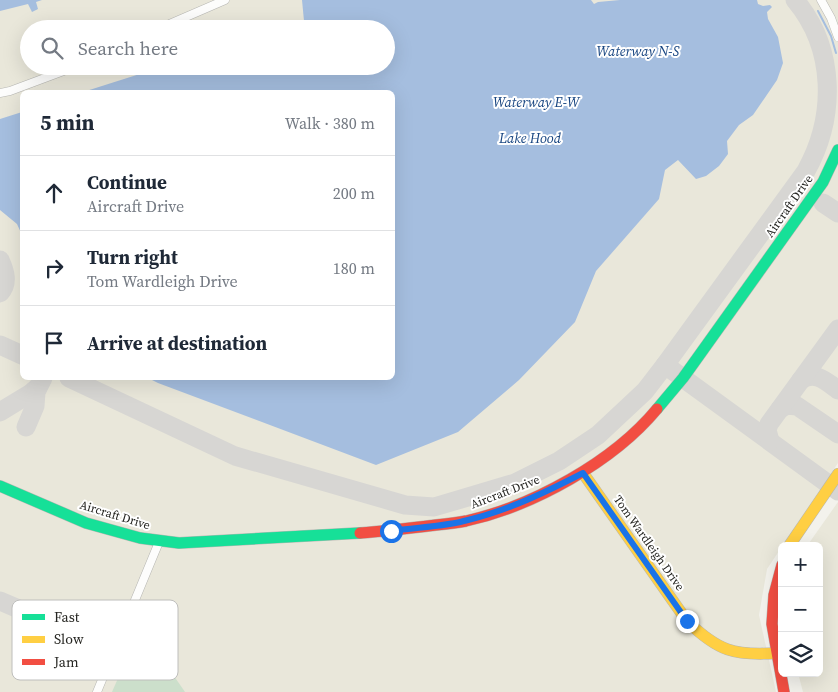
<!DOCTYPE html>
<meta charset="utf-8">
<style>
:root{--surface:#fff;--page:#f6f6f7;--text:#1f2937;--muted:#747a83;--line:#e0e1e3}
body{margin:0;font-family:"Source Serif 4",serif;background:var(--page);color:var(--text)}
.controls{position:absolute;right:15px;bottom:15px;display:grid;overflow:hidden;border-radius:8px;box-shadow:0 5px 20px #0002}
.controls button{width:45px;height:45px;display:grid;place-items:center;padding:0;border:0;border-bottom:1px solid var(--line);background:var(--surface);color:var(--text);font:25px sans-serif}
.stop{position:absolute;width:15px;height:15px;margin:-11px;border:4px solid #1a73e8;border-radius:50%;background:#fff}
.stop.end{background:#1a73e8;border-color:#fff;box-shadow:0 1px 5px #0008}
.list{margin:0;padding:0;list-style:none}
h2{display:flex;justify-content:space-between;align-items:center;height:65px;margin:0;padding:0 20px;font-size:21px}
h2 small{font-size:16px;font-weight:400;color:var(--muted)}
.list li{display:grid;grid-template-columns:32px 1fr auto;gap:15px;align-items:center;box-sizing:border-box;height:75px;padding:0 20px;border-top:1px solid var(--line)}
.list b{display:block;font-size:19px;white-space:nowrap}
.list p{margin:0;font-size:16px;white-space:nowrap;color:var(--muted)}
.list em{font-size:16px;font-style:normal;color:var(--muted)}
.icon{flex:none;width:28px;height:28px;fill:none;stroke:currentColor;stroke-width:2;stroke-linecap:round;stroke-linejoin:round}
.map{position:relative;flex:none;width:838px;height:692px;overflow:hidden}
.search{position:absolute;background:var(--surface);box-shadow:0 5px 20px #0002;left:20px;top:20px;width:375px;height:55px;display:flex;align-items:center;gap:12px;box-sizing:border-box;padding:0 18px;border-radius:28px;color:var(--muted);font-size:19px}
.panel{position:absolute;background:var(--surface);box-shadow:0 5px 20px #0002;left:20px;top:90px;width:375px;height:290px;border-radius:8px}
.map>svg:first-child{display:block}
.built{fill:#e9e7da;fill-rule:evenodd}
.green{fill:#ccdfcb}
.water{fill:#a5bedf}
.lines{fill:none;stroke-linecap:round;stroke-linejoin:round}
.stream{stroke:#a5bedf;stroke-width:2}
.taxiway{stroke:#d7d6d3;stroke-width:19}
.street-casing{stroke:#b6b6b2;stroke-width:9}
.fast-casing{stroke:#b6b6b2;stroke-width:12}
.slow-casing{stroke:#b6b6b2;stroke-width:12}
.jam-casing{stroke:#b6b6b2;stroke-width:12}
.street{stroke:#fdfdfc;stroke-width:8}
.fast{stroke:#16e098;stroke-width:11}
.slow{stroke:#ffcf43;stroke-width:11}
.jam{stroke:#f24e42;stroke-width:11}
.route{stroke:#1a73e8;stroke-width:6}
.labels{text-anchor:middle;dominant-baseline:central;stroke-width:4;stroke-linejoin:round;paint-order:stroke}
.street-label{font-size:12px;fill:#252521;stroke:#fff}
.water-label{font-size:14px;font-style:italic;fill:#164480;stroke:#fff}
.key{fill:#fff;stroke:#bebebc;stroke-width:1}
.key-label{font-size:14px;fill:#252521}
</style>
<div class="map">
<svg width="838" height="692" viewBox="0 0 838 692">
<rect width="100%" height="100%" fill="#f3f2ec"/>
<g class="built">
<path d="M0 0H838V463L767 569 759 615 776 692H0ZM29 29H386V66H29ZM22 92H392V378H22Z"/>
<path d="M838 502V692H803L798 673H819V546H807Z"/>
</g>
<path class="green" d="M147 637 185 692H112L123 667Z"/>
<g class="water">
<path d="M0 0H42L36 2 38 9 32 12 28 4 0 11Z"/>
<path d="M302 0H591L594 4 598 2 620 0H757L758 4 763 6 770 5 772 7 767 12 768 19 778 37 783 63 777 80 753 115 739 125 727 141 728 154 719 166 706 176 696 179 678 160 665 170 659 199 596 271 575 322 519 380 458 432 376 465 158 383 148 378H392V92H83L165 66H386V29H332L329 24 310 28 304 21Z"/>
<path d="M22 112V235L17 224 0 210V119Z"/>
</g>
<g class="lines">
<path class="stream" d="M818 11 831 36 836 53"/>
<g class="taxiway">
<path d="M823 203 838 213"/>
<path d="M0 260C5 271 9 283 0 293"/>
<path d="M0 345 22 355"/>
<path d="M665 365 838 491"/>
<path d="M69 378 235 456 405 505 434 507 515 483 559 461 598 435 645 391 665 365 806 171C836 117 836 49 795 0"/>
<path d="M801 380C815 370 827 382 838 390"/>
<path d="M780 409 787 405 797 406 838 434"/>
<path d="M0 412 31 393 38 387"/>
<path d="M26 427 35 406 36 392 43 378"/>
<path d="M770 441 767 430 769 424 838 329"/>
<path d="M0 601 93 641"/>
</g>
<defs>
<g id="street">
<path d="M821 0 831 18 838 37"/>
<path d="M158 29 225 0"/>
<path d="M0 93 10 91 77 66"/>
<path d="M97 692 159 542"/>
</g>
<g id="fast">
<path d="M657 409 683 378 823 182 838 150"/>
<path d="M0 486 86 523 140 538 179 543 360 533"/>
</g>
<g id="slow">
<path d="M583 473 687 621C718 651 734 656 777 653"/>
<path d="M789 546 838 474"/>
</g>
<g id="jam">
<path d="M360 533C386 531 411 528 436 525 446 524 456 523 466 521 533 506 613 462 657 409"/>
<path d="M782 565 774 595 772 624 784 692"/>
</g>
</defs>
<use href="#street" class="street-casing"/>
<use href="#fast" class="fast-casing"/>
<use href="#slow" class="slow-casing"/>
<use href="#jam" class="jam-casing"/>
<use href="#street" class="street"/>
<use href="#fast" class="fast"/>
<use href="#slow" class="slow"/>
<use href="#jam" class="jam"/>
</g>
<g class="lines">
<path class="route" d="M391 531C417 527 444 527 468 520 509 510 546 492 583 473L687 621"/>
</g>
<g class="labels">
<g class="street-label">
<text transform="translate(789 206) rotate(-55)">Aircraft Drive</text>
<text transform="translate(505 492) rotate(-21)">Aircraft Drive</text>
<text transform="translate(115 515) rotate(17)">Aircraft Drive</text>
<text transform="translate(649 543) rotate(55)">Tom Wardleigh Drive</text>
</g>
<g class="water-label">
<text x="638" y="51">Waterway N-S</text>
<text x="536" y="102">Waterway E-W</text>
<text x="530" y="138">Lake Hood</text>
</g>
</g>
<rect x="12" y="600" width="166" height="80" rx="8" class="key"/>
<rect x="22" y="614" width="23" height="6" fill="#16e098"/>
<rect x="22" y="636" width="23" height="7" fill="#ffcf43"/>
<rect x="22" y="659" width="23" height="6" fill="#f24e42"/>
<g class="key-label">
<text x="54" y="622">Fast</text>
<text x="54" y="644">Slow</text>
<text x="54" y="667">Jam</text>
</g>
</svg>
<div class="controls">
<button>+</button>
<button>−</button>
<button><svg class="icon" aria-label="layers" viewBox="0 0 24 24"><path d="M12 4l9 5-9 5-9-5zM3 14l9 5 9-5"/></svg></button>
</div>
<div class="stop" style="left:391px;top:531px"></div>
<div class="stop end" style="left:687px;top:621px"></div>
<div class="search"><svg class="icon" aria-label="search" viewBox="0 0 24 24"><circle cx="10" cy="10" r="6"/><path d="M15 15l6 6"/></svg>Search here</div>
<section class="panel">
<h2>5 min<small>Walk · 380 m</small></h2>
<ul class="list">
<li><svg class="icon" aria-label="ahead" viewBox="0 0 24 24"><path d="M12 20V5M6 11l6-6 6 6"/></svg><div><b>Continue</b><p>Aircraft Drive</p></div><em>200 m</em></li>
<li><svg class="icon" aria-label="right" viewBox="0 0 24 24"><path d="M7 20v-9h11M14 6l5 5-5 5"/></svg><div><b>Turn right</b><p>Tom Wardleigh Drive</p></div><em>180 m</em></li>
<li><svg class="icon" aria-label="arrive" viewBox="0 0 24 24"><path d="M6 21V4h12l-3 4 3 4H6"/></svg><div><b>Arrive at destination</b></div></li>
</ul>
</section>
</div>
